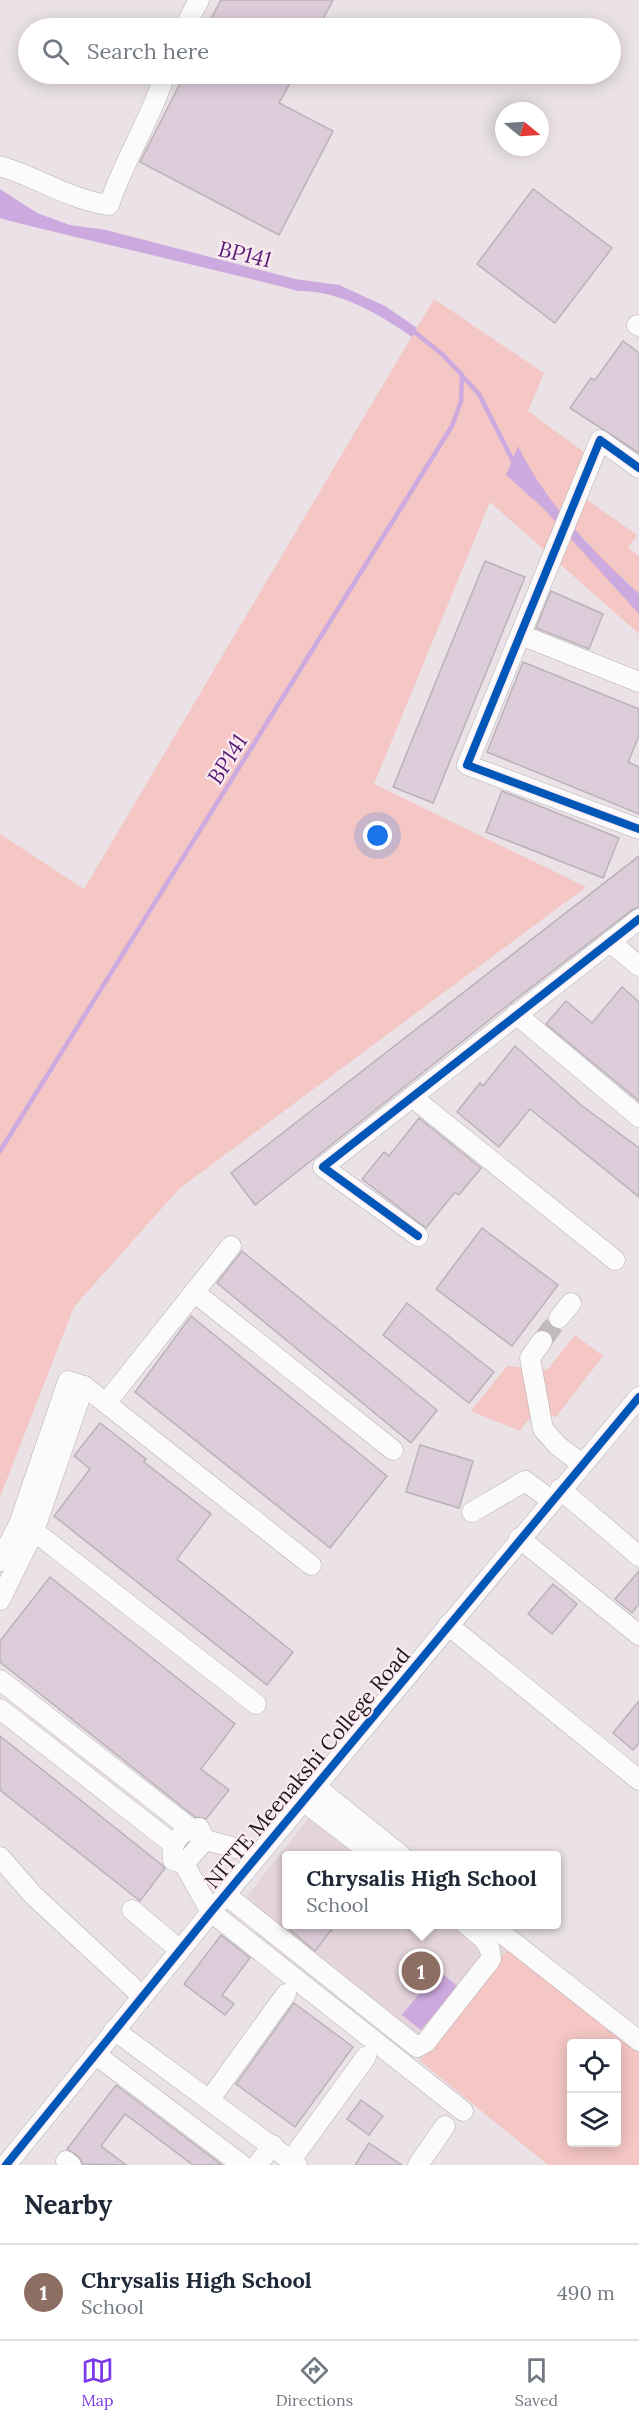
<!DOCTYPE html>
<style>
:root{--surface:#fff;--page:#f6f6f7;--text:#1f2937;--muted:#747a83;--line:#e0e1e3;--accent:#7c3aed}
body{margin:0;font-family:Lora,serif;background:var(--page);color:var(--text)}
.controls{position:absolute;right:18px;bottom:18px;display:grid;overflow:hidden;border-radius:6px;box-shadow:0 3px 15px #0003}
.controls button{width:54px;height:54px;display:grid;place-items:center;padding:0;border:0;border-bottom:2px solid var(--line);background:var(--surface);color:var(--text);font:30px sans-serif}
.compass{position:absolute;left:495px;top:102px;width:54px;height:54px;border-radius:50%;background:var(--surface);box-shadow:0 3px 15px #0003;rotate:108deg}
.you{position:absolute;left:378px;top:836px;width:21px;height:21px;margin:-15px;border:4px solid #fff;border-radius:50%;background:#1a73e8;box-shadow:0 0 0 9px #1a73e833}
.badge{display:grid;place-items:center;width:39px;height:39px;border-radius:50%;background:var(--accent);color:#fff;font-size:20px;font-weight:700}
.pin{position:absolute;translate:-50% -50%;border:3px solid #fff;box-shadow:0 2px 6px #0006}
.popup{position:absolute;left:282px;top:1851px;width:279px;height:78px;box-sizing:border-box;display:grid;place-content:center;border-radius:6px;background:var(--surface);filter:drop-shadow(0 2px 4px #0005);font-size:20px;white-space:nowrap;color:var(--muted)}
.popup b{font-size:22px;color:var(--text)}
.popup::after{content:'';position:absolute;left:50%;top:100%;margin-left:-12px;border:12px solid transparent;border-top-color:var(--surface)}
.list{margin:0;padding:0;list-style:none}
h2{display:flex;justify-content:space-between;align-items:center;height:78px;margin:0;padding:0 24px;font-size:26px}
h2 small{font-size:20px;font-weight:400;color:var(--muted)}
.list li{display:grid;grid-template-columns:39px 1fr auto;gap:18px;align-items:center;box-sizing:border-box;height:96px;padding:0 24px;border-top:2px solid var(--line)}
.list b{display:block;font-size:22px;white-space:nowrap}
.list p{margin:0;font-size:20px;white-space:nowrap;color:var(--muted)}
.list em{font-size:20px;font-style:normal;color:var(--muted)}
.icon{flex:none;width:33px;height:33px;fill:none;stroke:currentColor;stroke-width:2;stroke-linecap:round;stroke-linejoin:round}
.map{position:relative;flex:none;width:639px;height:2165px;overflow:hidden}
.search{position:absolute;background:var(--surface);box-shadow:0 3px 15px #0003;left:18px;right:18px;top:18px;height:66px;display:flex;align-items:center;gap:15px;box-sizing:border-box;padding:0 21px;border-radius:33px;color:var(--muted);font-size:22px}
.sheet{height:174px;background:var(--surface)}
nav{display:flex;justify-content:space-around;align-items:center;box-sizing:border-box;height:84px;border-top:2px solid var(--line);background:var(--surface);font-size:16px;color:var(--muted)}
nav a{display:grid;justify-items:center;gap:3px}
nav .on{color:var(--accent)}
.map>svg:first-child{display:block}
.built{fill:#e4d4db}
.green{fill:#f4c6c4;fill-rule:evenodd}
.water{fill:#cca9de}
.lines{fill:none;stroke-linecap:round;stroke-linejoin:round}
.stream{stroke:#cca9de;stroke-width:4.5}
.building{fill:#ddccda;stroke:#b9b3b7;stroke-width:1.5}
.minor-tunnel{stroke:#c1babd;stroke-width:20;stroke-dasharray:20 10;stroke-linecap:butt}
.minor-casing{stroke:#b6afb2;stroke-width:21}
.minor{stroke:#fcfbfb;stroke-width:20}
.cycleway-casing{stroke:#fcebf2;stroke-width:11}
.cycleway{stroke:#0057b8;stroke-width:8}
.labels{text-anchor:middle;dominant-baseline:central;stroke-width:4.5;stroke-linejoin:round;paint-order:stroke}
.street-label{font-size:21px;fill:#1e181b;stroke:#fcebf2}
.water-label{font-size:22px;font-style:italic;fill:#581d75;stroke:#fcebf2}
</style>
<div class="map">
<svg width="639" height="2165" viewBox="0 0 639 2165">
<rect width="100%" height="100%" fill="#eae2e6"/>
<path class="built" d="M322 1801 390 1855 286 1856V1924L477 1925 564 1993 476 2105 234 1913Z"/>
<g class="green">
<path d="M434 299 544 373 528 411 599 463 576 492 637 535 628 547 639 556V634L490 502 374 784 586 887 179 1189 74 1307 0 1497V834L84 889Z"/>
<path d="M575 1335 603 1356 556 1417C540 1411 528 1416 520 1431L471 1411 507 1366 547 1370Z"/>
<path d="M508 1949 639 2052V2165H548L420 2061ZM572 2044H616V2142H572Z"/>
</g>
<g class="water">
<path d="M0 189 37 213 70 225 106 230 295 279 339 285 385 306 417 328 412 337C379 314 339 290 298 291 201 266 103 244 6 220L0 218Z"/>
<path d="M518 446C547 505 591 549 639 594V614L542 507 506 475Z"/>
<path d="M438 1970 457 1986 421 2030 402 2015Z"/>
</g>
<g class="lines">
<g class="stream">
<path d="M463 377 479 394 515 465"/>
<path d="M0 1151 452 426 461 401 462 375 443 355 412 330"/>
</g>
</g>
<g class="building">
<path d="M221 0H333L318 28H206Z"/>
<path d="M185 74H295L279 103 333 131 279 235 140 162Z"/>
<path d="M533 189 612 248 555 323 477 264Z"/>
<path d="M623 341 639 353V453L570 408 591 378 595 380Z"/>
<path d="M485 561 525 577 433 803 393 787Z"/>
<path d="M551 591 603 614 589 649 536 628Z"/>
<path d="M523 662 639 709V736L628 762 639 767V814L487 752Z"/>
<path d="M502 791 619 838 603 878 486 832Z"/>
<path d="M639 856V907L632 910 507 1006 255 1205 231 1173Z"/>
<path d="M622 987 639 1002V1101L546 1024 566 1001 592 1023Z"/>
<path d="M515 1046 581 1105 639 1148V1197L530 1109 499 1147 457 1112 480 1083 483 1086Z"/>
<path d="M419 1118 481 1168 459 1195 455 1192 426 1228 362 1179 384 1152 389 1156Z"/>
<path d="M482 1228 558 1285 512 1346 436 1289Z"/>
<path d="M242 1251 437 1410 411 1443 217 1283Z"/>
<path d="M407 1303 494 1372 469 1403 383 1335Z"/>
<path d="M191 1316 387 1476 330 1548 135 1392Z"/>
<path d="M100 1423 146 1459 144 1462 211 1514 177 1559 293 1652 267 1685 54 1516 90 1469 74 1456Z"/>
<path d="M420 1445 473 1461 459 1508 406 1492Z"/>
<path d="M639 1571V1604L632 1613 615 1599Z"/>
<path d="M50 1577 235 1724 201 1769 229 1790 206 1819 195 1817 0 1662V1641Z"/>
<path d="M553 1584 577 1604 552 1634 528 1614Z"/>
<path d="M639 1701V1743L633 1750 613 1733Z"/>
<path d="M0 1736 162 1865 165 1868 140 1901 0 1790Z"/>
<path d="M283 1924H336L315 1951Z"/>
<path d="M221 1935 250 1958 222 1995 234 2004 225 2015 184 1984Z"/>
<path d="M294 2003 353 2047 295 2127 236 2084Z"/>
<path d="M116 2085 222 2165H193L125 2114 101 2146 126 2165 83 2164 78 2156 67 2149Z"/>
<path d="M361 2100 383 2116 369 2135 347 2119Z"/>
<path d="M369 2143 402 2165H355Z"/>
</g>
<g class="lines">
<path class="minor-tunnel" d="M542 1341 559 1318"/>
<defs>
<g id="minor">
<path d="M184 28 199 0"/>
<path d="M0 166C38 177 70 200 109 205 124 160 151 119 165 74"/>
<path d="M637 325 639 326"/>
<path d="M639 468 600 440 467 765 639 829"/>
<path d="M521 635 639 682"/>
<path d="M610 942 639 966"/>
<path d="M516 1014 639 1117"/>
<path d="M412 1097 615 1260"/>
<path d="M418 1236 323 1167 639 919"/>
<path d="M194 1292 393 1450"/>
<path d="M559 1318 571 1303"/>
<path d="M542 1341 530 1358 543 1429 558 1446 582 1464"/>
<path d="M106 1403 231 1246"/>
<path d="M560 1489 639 1556"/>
<path d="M472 1512 525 1481 551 1500"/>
<path d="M19 1524 34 1531 256 1704"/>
<path d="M519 1538 639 1635"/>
<path d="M0 1561 19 1524 68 1381 84 1386 311 1565"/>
<path d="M0 1600 34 1531 84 1386"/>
<path d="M448 1625 639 1780"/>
<path d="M0 1680 191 1829"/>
<path d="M0 1709 173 1844"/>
<path d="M315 1786 402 1856"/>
<path d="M303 1801 375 1856"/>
<path d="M199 1828 205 1840 184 1864 173 1860C170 1842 180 1830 199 1828Z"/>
<path d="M205 1840 259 1854"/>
<path d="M0 1857 33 1895 142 1996"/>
<path d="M184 1864 211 1912 463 2111"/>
<path d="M226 1895 417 2047 426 2042 491 1959C491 1941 479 1935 466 1924"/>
<path d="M132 1910 180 1950"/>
<path d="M490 1924 639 2041"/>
<path d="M114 2030 297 2165"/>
<path d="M95 2054 242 2165"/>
<path d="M210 2099 286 1994"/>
<path d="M291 2160 366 2057"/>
<path d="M66 2161 71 2165"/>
<path d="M6 2165 211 1912 639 1397"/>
<path d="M257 2165 273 2145"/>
<path d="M418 2165 445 2126"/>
</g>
</defs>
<use href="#minor" class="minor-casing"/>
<use href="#minor" class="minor"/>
<defs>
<g id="cycleway">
<path d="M639 468 600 440 467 765 639 829"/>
<path d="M418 1236 323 1167 639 919"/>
<path d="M6 2165 211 1912 639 1397"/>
</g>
</defs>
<use href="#cycleway" class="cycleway-casing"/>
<use href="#cycleway" class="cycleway"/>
</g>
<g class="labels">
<g class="street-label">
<text transform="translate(307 1768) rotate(-50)">NITTE Meenakshi College Road</text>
</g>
<g class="water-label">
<text transform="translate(245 254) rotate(13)">BP141</text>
<text transform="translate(227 759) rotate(-58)">BP141</text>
</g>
</g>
</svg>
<div class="controls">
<button><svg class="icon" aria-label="locate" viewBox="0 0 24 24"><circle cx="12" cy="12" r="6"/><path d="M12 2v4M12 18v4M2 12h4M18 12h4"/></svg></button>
<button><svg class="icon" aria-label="layers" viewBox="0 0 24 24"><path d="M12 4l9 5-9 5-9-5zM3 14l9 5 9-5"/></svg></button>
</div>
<svg class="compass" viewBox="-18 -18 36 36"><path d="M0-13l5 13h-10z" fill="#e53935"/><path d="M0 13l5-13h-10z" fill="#747a83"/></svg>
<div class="you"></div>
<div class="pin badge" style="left:421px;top:1971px;background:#8d6e63">1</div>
<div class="popup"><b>Chrysalis High School</b>School</div>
<div class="search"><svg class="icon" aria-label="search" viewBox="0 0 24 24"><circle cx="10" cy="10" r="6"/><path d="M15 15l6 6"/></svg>Search here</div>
</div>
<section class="sheet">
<h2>Nearby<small></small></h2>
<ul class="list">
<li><span class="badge" style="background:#8d6e63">1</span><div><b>Chrysalis High School</b><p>School</p></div><em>490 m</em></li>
</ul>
</section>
<nav>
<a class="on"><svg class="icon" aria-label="map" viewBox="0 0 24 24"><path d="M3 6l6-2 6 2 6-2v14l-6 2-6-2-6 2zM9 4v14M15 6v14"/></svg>Map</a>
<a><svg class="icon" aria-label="directions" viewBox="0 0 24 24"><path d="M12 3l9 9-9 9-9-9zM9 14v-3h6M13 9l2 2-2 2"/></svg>Directions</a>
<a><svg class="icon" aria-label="saved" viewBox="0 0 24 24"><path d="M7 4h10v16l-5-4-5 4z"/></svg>Saved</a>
</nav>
